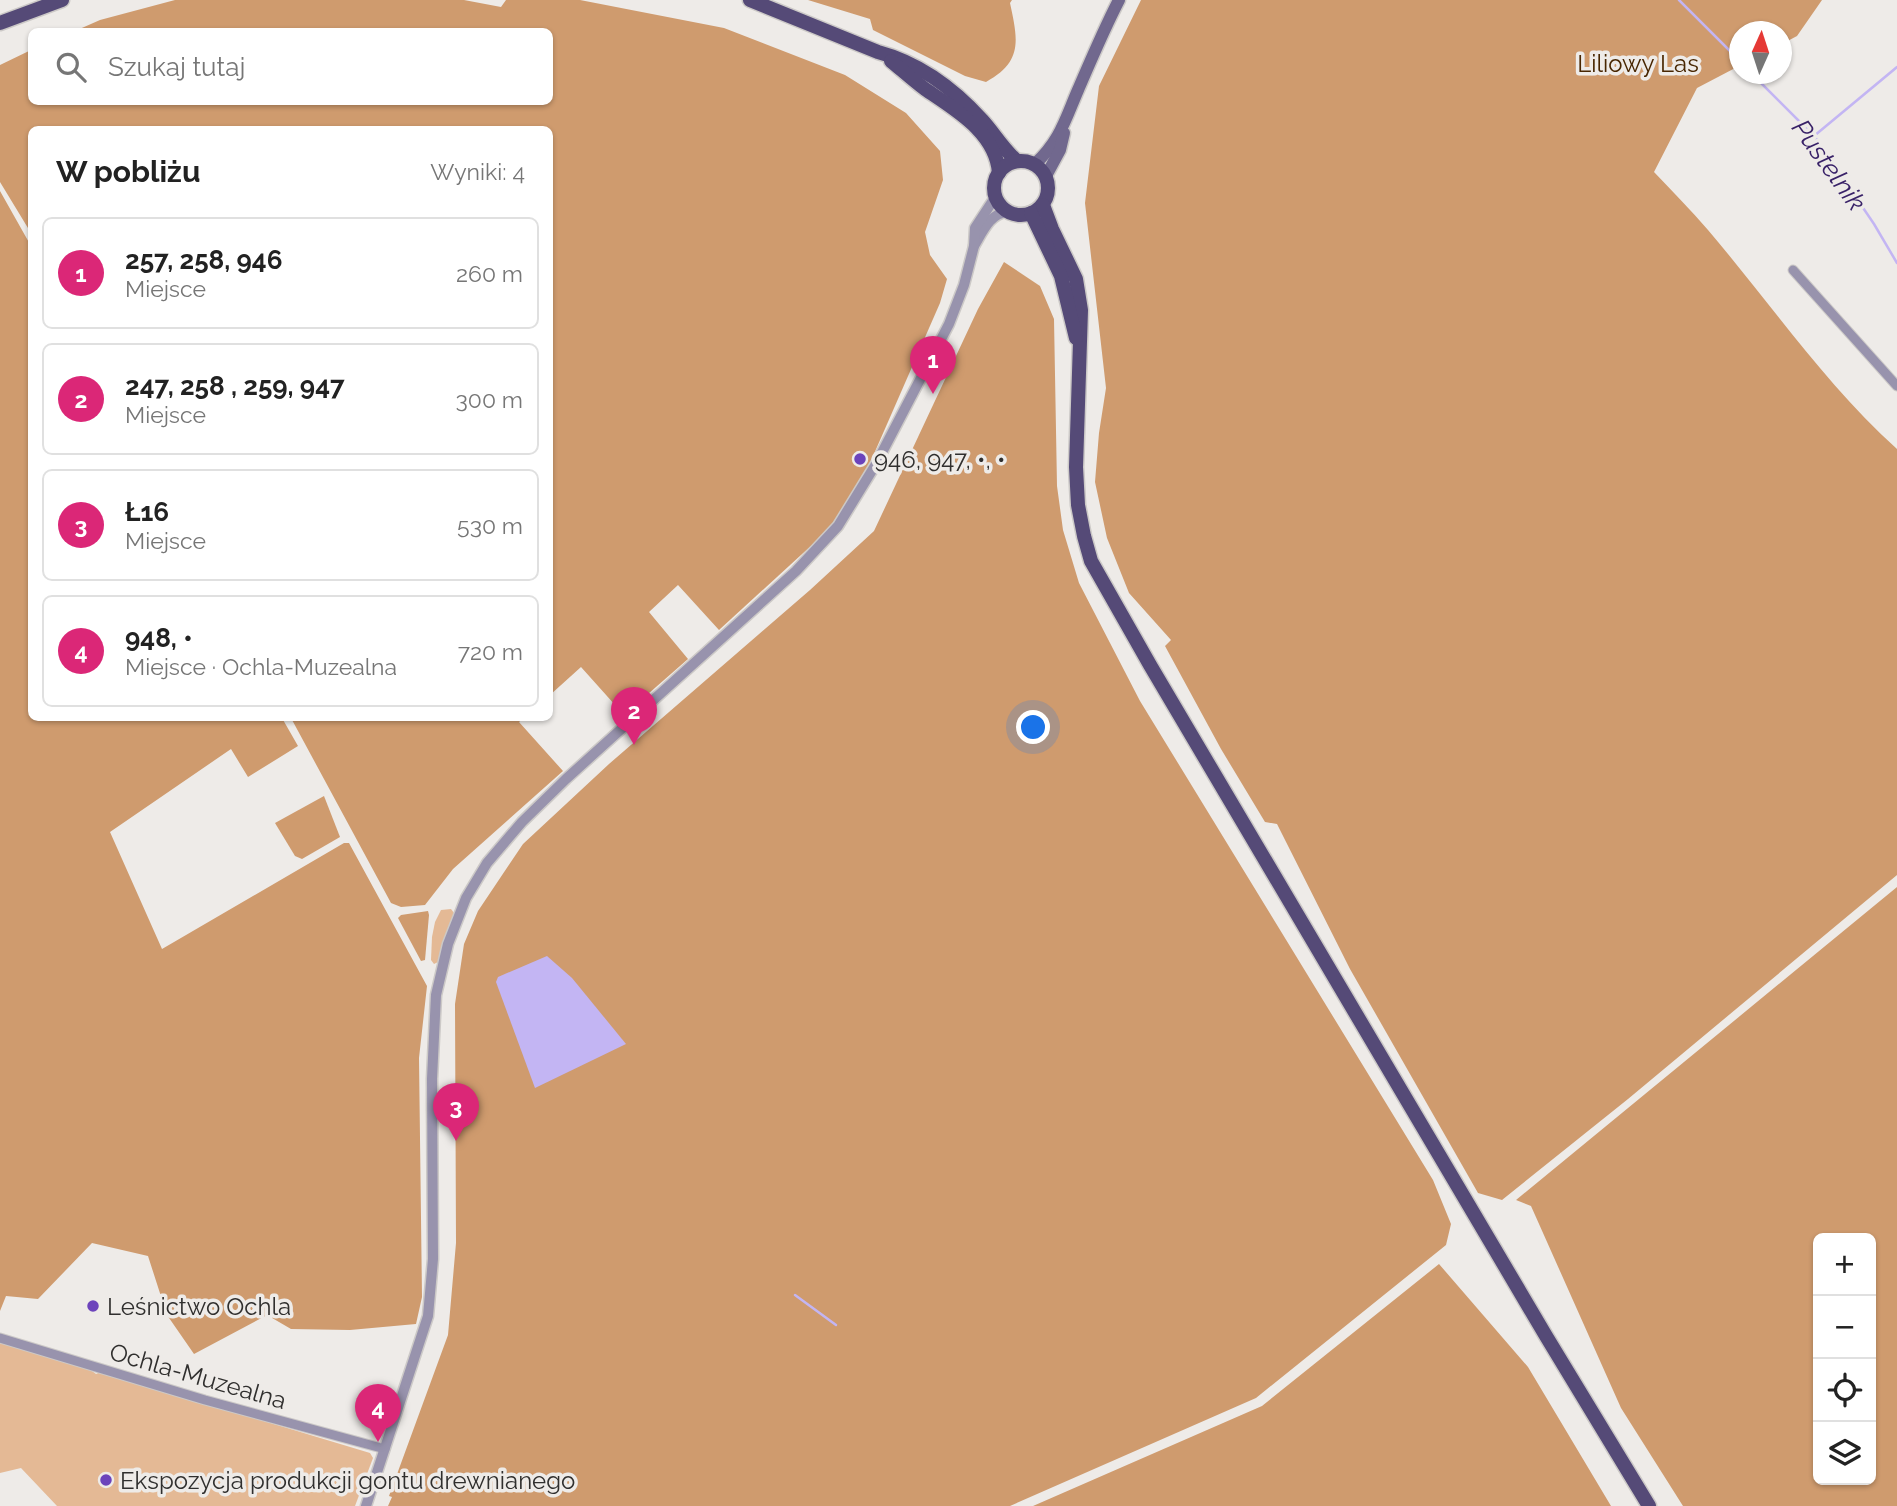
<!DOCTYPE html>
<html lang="pl">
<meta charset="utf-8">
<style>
:root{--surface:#fff;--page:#f2f2f2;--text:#222;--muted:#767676;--line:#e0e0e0;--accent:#db2777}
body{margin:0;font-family:Raleway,sans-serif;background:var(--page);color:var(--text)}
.controls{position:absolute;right:21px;bottom:21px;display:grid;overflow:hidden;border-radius:10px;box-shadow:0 2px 5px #0004}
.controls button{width:63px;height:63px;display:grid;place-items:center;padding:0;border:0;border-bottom:2px solid var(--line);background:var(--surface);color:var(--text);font:35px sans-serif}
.compass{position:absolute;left:1729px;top:21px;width:63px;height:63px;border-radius:50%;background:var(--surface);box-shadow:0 2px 5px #0004;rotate:3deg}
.you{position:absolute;left:1034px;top:728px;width:24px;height:24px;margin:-18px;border:5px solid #fff;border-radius:50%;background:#1a73e8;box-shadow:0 0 0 10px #1a73e833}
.badge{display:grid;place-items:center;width:46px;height:46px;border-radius:50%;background:var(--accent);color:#fff;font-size:23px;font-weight:700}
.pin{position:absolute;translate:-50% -58px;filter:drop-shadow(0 2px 4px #0008)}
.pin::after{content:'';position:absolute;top:37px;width:24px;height:21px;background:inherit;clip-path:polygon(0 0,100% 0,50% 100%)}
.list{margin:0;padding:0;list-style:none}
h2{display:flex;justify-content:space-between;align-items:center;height:91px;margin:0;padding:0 28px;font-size:30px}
h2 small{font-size:23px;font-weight:400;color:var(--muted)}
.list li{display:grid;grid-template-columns:46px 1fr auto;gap:21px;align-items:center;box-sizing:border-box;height:112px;margin:0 14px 14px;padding:0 14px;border:2px solid var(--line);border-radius:10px}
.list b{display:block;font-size:26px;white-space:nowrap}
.list p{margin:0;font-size:23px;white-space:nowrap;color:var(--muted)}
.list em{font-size:23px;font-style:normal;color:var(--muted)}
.icon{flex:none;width:38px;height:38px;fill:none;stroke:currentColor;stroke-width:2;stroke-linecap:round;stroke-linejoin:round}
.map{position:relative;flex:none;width:1897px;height:1506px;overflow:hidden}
.search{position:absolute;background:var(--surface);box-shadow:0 2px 5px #0004;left:28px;top:28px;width:525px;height:77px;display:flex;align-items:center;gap:18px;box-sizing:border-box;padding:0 24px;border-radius:10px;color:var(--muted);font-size:26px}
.panel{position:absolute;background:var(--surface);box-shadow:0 2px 5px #0004;left:28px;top:126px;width:525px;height:595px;border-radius:10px}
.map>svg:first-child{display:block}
.green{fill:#e4b995}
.forest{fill:#cf9b6e;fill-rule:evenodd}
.water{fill:#c3b5f3}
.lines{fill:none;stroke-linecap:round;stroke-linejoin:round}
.stream{stroke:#c3b5f3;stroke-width:2.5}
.minor-casing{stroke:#ccc9c7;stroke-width:11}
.tertiary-casing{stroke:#ccc9c7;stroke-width:13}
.secondary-casing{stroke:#ccc9c7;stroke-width:15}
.primary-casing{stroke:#ccc9c7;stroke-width:17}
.minor{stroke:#9893ad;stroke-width:9}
.tertiary{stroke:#9893ad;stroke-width:10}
.secondary{stroke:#71688e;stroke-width:12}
.primary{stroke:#554a77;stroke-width:14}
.poi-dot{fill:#6c43bb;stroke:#eeebe8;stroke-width:2.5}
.labels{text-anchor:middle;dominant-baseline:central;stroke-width:7;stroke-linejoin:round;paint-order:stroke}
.park-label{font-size:24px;fill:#482601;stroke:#eeebe8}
.poi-label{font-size:24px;fill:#302f2e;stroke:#eeebe8;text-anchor:start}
.street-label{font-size:24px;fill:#302f2e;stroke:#eeebe8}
.water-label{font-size:26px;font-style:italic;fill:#392268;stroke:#eeebe8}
</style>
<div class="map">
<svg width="1897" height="1506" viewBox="0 0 1897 1506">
<rect width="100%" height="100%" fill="#eeebe8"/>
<g class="green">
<path d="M451 909 454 913 438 962 434 964 431 960 432 937 435 922 441 910Z"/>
<path d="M0 1341 88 1368 96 1374 101 1372 370 1453 373 1458 355 1506H57L21 1468 0 1473Z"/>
</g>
<g class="forest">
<path d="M175 0H464L501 7 506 0H580L724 28 845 75 906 113 940 151 943 180 925 232 930 255 947 279 940 303 849 511 719 630 678 585 649 612 688 659 624 715 581 667 550 695V130H32L31 233 0 182V65L31 50 32 102H550V32L75 31 100 20Z"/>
<path d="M808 0H1012L1010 3C1018 40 1023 62 986 82L965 76 873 30 870 19Z"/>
<path d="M1141 0H1822L1797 36 1782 44V32H1740L1739 66 1697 88 1654 172C1672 191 1691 210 1708 230 1771 304 1825 384 1897 449V875L1628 1099 1502 1200 1478 1193 1350 969 1277 824 1265 822 1221 749 1165 646 1171 640 1129 593 1107 538 1095 482 1099 433 1106 388 1085 203 1099 86Z"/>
<path d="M0 191 31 246 32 718H282L298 746 248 777 231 749 110 832 162 949 344 843H349L427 986 419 1058 422 1297 416 1324 350 1330 291 1329 267 1315 194 1354 167 1315 148 1256 92 1243 38 1299 6 1296 0 1311Z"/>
<path d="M1004 262 1040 286 1054 319 1057 486 1063 530 1079 583 1140 701 1433 1180 1451 1224 1446 1245 1256 1398 1010 1506H388L392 1497 389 1496 448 1335 456 1243 455 1004 464 944 478 911 523 844 609 764 810 590 874 531 978 309Z"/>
<path d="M291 718H524L519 722 563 771 453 869 425 905 401 907 391 903Z"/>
<path d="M324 796 340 837 302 859 295 856 275 823Z"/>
<path d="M1897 887V1506H1683L1621 1408 1531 1206 1516 1200ZM1818 1238H1871V1480H1818Z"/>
<path d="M428 911 429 915 425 960 421 961 398 918 401 915Z"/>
<path d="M1439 1264 1528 1367 1611 1506H1033L1262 1406Z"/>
</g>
<path class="water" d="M547 956 572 978 626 1044 535 1088 496 982 498 977Z"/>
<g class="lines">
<g class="stream">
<path d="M1679 0 1740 61"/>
<path d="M1752 74 1815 137 1874 224 1897 263"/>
<path d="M1814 136 1897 67"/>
<path d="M795 1295 836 1325"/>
</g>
<defs>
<g id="minor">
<path d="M1793 270 1897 386"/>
<path d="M0 1338 205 1400 385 1449"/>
</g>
<g id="tertiary">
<path d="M974 246C982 233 990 213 1007 212"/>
<path d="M366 1506 428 1316 433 1259 432 1079 436 995 448 944 466 898 487 863 522 822 566 779 796 571 838 526 876 464 949 324 964 285 974 246 975 228 994 199V194"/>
</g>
<g id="secondary">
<path d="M1035 164C1060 141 1065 120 1078 90 1091 60 1104 29 1119 0"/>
<path d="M1046 176 1060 150 1064 133"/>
</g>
<g id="primary">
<path d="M750 0 878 52C919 63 954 89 982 120 994 133 1003 149 1017 161"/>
<path d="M0 23 62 0"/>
<path d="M891 61C902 70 913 80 925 89 954 109 996 132 999 173"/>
<circle cx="1021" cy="188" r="27"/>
<path d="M1043 205 1052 229 1076 279 1081 310 1076 467 1078 505 1084 536 1091 561 1150 665 1546 1336 1649 1506"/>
<path d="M1031 213 1061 276 1076 338"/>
</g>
</defs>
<use href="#minor" class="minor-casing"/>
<use href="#tertiary" class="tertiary-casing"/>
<use href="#secondary" class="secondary-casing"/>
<use href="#primary" class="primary-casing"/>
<use href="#minor" class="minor"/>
<use href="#tertiary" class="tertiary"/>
<use href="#secondary" class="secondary"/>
<use href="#primary" class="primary"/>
</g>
<g class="poi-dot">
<circle cx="860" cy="459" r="7"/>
<circle cx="93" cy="1306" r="7"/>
<circle cx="106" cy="1480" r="7"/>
</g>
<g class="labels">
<g class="park-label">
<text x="1638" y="63">Liliowy Las</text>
</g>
<g class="poi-label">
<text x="874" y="459">946, 947, •, •</text>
<text x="107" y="1306">Leśnictwo Ochla</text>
<text x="120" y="1480">Ekspozycja produkcji gontu drewnianego</text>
</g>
<g class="street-label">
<text transform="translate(198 1376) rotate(16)">Ochla-Muzealna</text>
</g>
<g class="water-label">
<text transform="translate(1829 165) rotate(54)">Pustelnik</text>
</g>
</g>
</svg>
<div class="controls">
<button>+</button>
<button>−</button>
<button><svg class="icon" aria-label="locate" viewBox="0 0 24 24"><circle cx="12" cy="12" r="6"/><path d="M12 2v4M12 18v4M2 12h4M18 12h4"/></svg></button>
<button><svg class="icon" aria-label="layers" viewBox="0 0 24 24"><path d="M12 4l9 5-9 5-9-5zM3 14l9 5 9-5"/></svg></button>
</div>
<svg class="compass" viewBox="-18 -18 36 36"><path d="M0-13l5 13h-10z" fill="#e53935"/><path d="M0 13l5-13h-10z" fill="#767676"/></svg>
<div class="you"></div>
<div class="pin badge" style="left:933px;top:394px">1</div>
<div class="pin badge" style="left:634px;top:745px">2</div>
<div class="pin badge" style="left:456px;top:1141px">3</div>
<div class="pin badge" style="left:378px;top:1442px">4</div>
<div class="search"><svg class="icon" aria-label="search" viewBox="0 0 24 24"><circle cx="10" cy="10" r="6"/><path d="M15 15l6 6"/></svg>Szukaj tutaj</div>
<section class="panel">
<h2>W pobliżu<small>Wyniki: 4</small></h2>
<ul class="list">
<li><span class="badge">1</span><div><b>257, 258, 946</b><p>Miejsce</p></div><em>260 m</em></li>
<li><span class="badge">2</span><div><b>247, 258 , 259, 947</b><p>Miejsce</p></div><em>300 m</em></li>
<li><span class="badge">3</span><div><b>Ł16</b><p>Miejsce</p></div><em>530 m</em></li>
<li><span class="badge">4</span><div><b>948, •</b><p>Miejsce · Ochla-Muzealna</p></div><em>720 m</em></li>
</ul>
</section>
</div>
